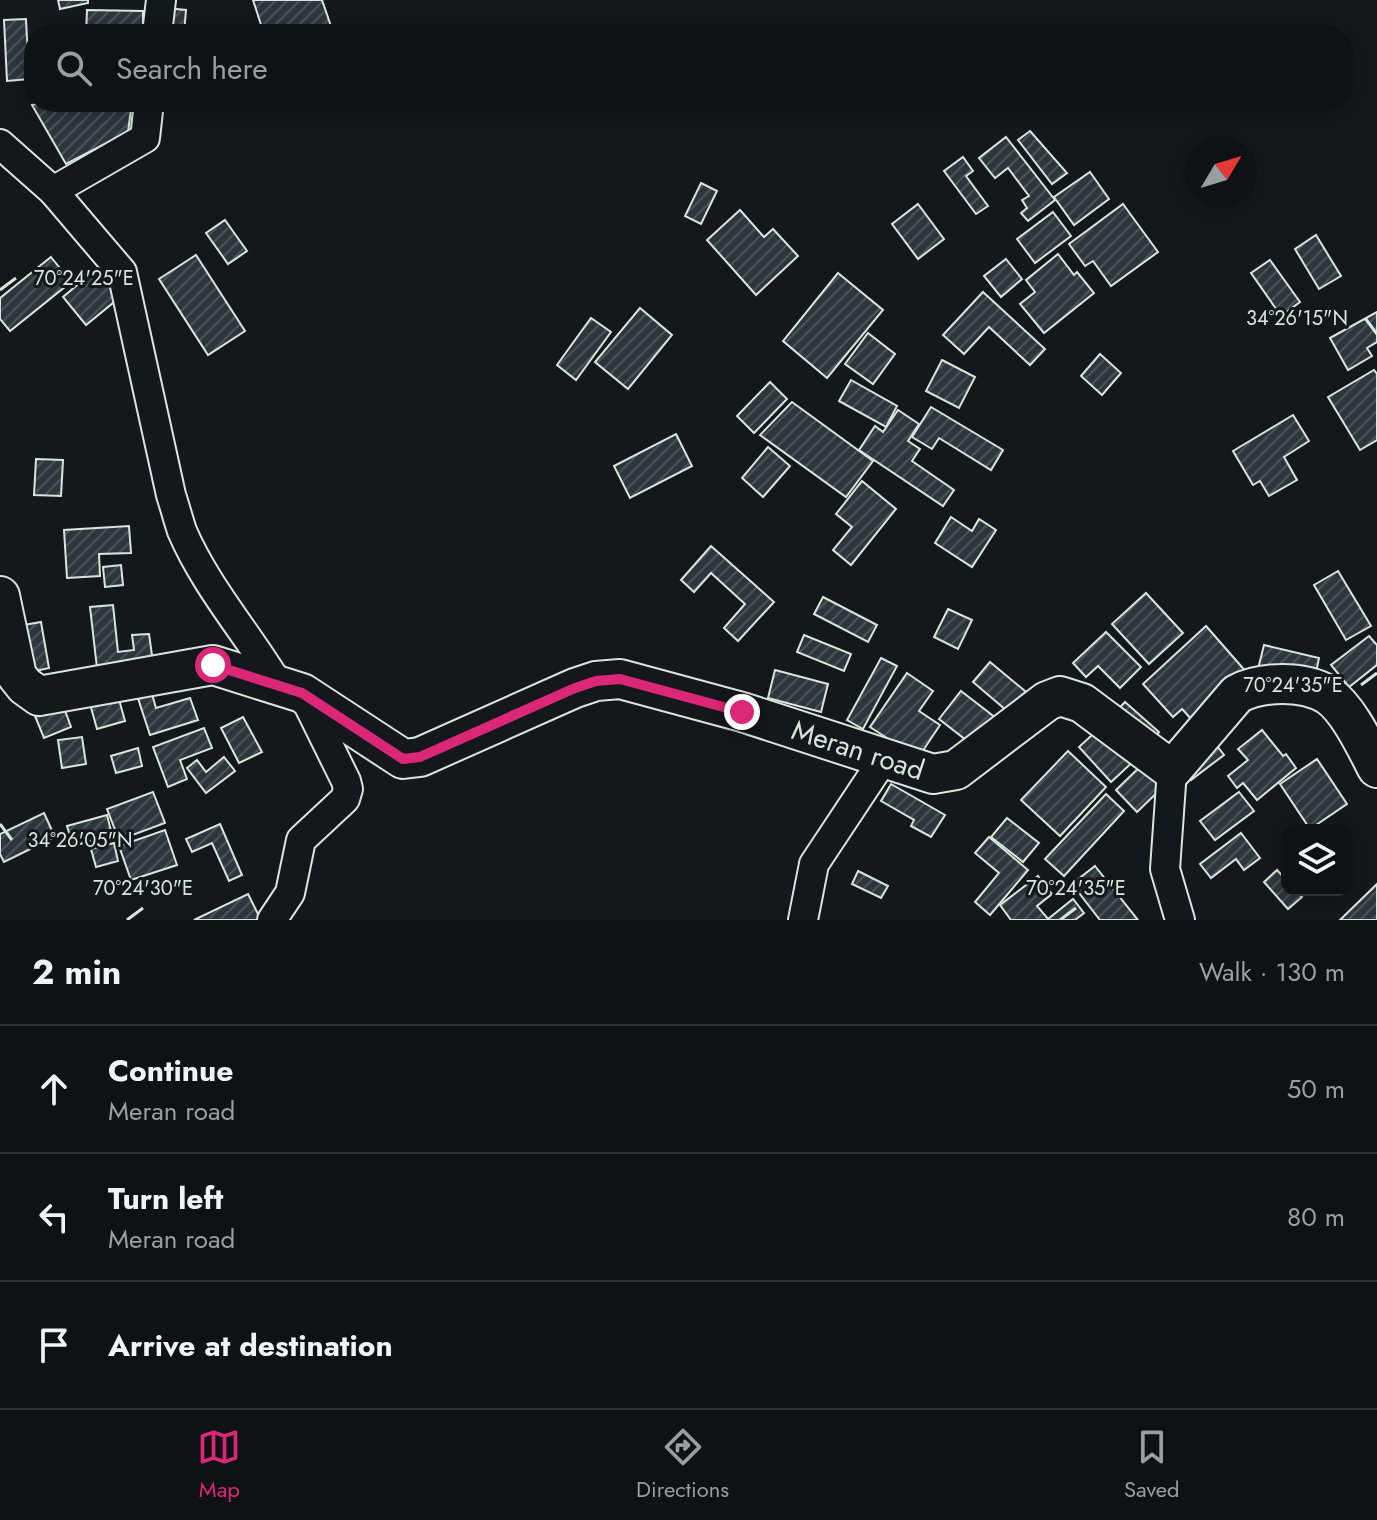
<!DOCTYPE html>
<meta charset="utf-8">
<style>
:root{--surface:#0f1215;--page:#1d2022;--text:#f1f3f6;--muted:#9b9ea0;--line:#2f3234;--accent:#db2777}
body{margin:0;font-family:Jost,sans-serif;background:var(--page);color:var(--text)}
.controls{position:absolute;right:24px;bottom:24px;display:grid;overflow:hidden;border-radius:16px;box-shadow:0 4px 12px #0003}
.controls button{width:72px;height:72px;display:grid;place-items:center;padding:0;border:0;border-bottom:2px solid var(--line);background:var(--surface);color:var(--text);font:40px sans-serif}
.compass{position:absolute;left:1185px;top:136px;width:72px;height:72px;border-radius:50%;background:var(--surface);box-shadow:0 4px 12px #0003;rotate:52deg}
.stop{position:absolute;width:24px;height:24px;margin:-18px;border:6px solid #db2777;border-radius:50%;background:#fff}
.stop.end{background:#db2777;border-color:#fff;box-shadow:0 2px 8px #0008}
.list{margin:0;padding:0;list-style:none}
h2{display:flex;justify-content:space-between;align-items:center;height:104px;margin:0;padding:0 32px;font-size:34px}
h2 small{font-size:26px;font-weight:400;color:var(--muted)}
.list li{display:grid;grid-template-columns:52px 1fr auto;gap:24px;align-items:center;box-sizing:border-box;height:128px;padding:0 32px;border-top:2px solid var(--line)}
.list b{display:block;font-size:30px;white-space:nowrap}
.list p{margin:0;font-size:26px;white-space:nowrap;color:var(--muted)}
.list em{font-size:26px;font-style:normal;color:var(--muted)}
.icon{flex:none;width:44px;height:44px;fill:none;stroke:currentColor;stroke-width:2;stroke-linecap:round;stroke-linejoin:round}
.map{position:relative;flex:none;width:1377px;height:920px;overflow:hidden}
.search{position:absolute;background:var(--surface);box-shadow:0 4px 12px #0003;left:24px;right:24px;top:24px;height:88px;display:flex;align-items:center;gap:20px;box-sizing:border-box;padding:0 28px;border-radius:32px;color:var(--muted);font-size:30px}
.sheet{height:488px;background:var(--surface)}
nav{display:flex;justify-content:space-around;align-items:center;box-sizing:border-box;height:112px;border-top:2px solid var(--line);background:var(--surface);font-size:22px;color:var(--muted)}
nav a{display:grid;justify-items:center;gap:4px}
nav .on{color:var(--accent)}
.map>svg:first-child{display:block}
.building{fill:url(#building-hatch);stroke:#d8e6dc;stroke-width:2}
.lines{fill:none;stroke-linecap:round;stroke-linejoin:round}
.street-casing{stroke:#d8e6dc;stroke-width:32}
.secondary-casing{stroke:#d8e6dc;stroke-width:42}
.street{stroke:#14181c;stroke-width:28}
.secondary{stroke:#14181c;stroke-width:38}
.route{stroke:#db2777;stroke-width:10}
.ticks{fill:none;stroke:#d8e6dc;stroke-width:3}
.labels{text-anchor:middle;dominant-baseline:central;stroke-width:6;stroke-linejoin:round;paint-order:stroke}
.street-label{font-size:28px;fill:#d8e6dc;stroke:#14181c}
.ticks-label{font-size:20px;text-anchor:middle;fill:#d8e6dc;stroke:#14181c;stroke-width:6;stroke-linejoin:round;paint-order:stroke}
</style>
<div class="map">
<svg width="1377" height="920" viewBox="0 0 1377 920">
<defs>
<pattern id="building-hatch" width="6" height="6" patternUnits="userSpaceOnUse" patternTransform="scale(2)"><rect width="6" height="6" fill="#2c363c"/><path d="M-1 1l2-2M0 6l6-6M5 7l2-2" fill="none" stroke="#4a5358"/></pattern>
</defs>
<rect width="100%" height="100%" fill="#14181c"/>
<g class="building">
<path d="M58 0H88V3L60 9Z"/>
<path d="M253 0H322L333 32 264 34Z"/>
<path d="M165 8 186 10 184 34H163Z"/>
<path d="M87 10 143 11V34H86Z"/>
<path d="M26 19 29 79 7 81 4 20Z"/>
<path d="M49 102H132L128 132 66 164 32 105Z"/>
<path d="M1030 131 1067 173 1052 184 1018 140Z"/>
<path d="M1006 137 1055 200 1028 221 1021 213 1027 208 1022 200 1029 196 1008 168 995 178 979 158Z"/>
<path d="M963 157 973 171 966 176 988 206 976 214 944 171Z"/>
<path d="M1090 172 1109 199 1074 225 1054 197Z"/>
<path d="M701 183 717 191 701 224 685 216Z"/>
<path d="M918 204 944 239 918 259 892 224Z"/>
<path d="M1123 204 1158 252 1111 286 1093 261 1085 266 1069 244Z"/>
<path d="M740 210 764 237 773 229 798 256 756 295 707 240Z"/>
<path d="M1053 212 1071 236 1035 263 1017 239Z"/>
<path d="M225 220 247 251 228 264 206 233Z"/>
<path d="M1316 235 1341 276 1319 289 1295 249Z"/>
<path d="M1058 254 1074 275 1077 272 1094 293 1044 333 1020 304 1035 292 1026 280Z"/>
<path d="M196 255 245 331 208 355 159 279Z"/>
<path d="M51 257 71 282 10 331 0 319V298Z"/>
<path d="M1006 259 1022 279 1001 297 984 276Z"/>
<path d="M1270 260 1300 302 1281 316 1251 273Z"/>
<path d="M95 270 119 298 86 325 63 297Z"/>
<path d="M838 273 883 310 827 378 783 341Z"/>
<path d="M983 292 1045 349 1030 365 989 327 964 354 943 335Z"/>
<path d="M640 308 672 335 628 389 595 362Z"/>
<path d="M1377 312V342L1367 348 1372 356 1348 370 1330 338Z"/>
<path d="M591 318 611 332 576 380 557 365Z"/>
<path d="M868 333 895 354 873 384 845 364Z"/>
<path d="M1100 354 1121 373 1102 395 1081 376Z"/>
<path d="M942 360 975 377 959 408 926 391Z"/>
<path d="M1374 370 1377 374V440L1360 450 1328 397Z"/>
<path d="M851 380 897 406 886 427 839 401Z"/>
<path d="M770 382 787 399 754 433 737 416Z"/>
<path d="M792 402 873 461 846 497 760 435Z"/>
<path d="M931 407 1003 450 991 470 939 438 932 449 912 437Z"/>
<path d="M898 410 919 424 908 441 920 449 912 461 954 490 943 506 859 450 875 426 883 432Z"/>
<path d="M1293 415 1309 441 1284 457 1297 480 1269 496 1260 481 1253 485 1233 451Z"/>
<path d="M676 434 692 466 630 498 614 466Z"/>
<path d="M768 447 790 466 763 497 742 478Z"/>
<path d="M36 459 63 460 61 496 34 495Z"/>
<path d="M862 481 896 509 851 565 833 550 852 527 836 514Z"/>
<path d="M951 517 972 531 979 519 996 530 972 567 935 543Z"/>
<path d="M129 526 131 553 99 554 100 576 67 578 64 530Z"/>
<path d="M711 546 774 602 738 641 724 628 745 604 711 573 694 592 681 580Z"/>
<path d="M121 565 123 585 105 587 103 567Z"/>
<path d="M1338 571 1371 626 1346 640 1314 585Z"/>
<path d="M1146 593 1183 633 1149 664 1112 624Z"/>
<path d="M823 597 877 625 868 642 814 614Z"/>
<path d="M113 605 118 652 134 650 132 635 149 634 153 662 97 668 90 607Z"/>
<path d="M948 609 972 620 958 649 934 637Z"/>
<path d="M41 622 49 668 26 673 18 626Z"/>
<path d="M1206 626 1248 674 1194 722 1182 709 1173 717 1143 684Z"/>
<path d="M1106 632 1141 667 1120 688 1098 666 1086 677 1073 663Z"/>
<path d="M804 635 851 654 844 671 797 652Z"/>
<path d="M1369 636 1377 645V665L1349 687 1331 665Z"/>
<path d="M1264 645 1319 658 1313 687 1257 673Z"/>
<path d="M881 658 897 666 863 729 847 720Z"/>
<path d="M990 662 1031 696 1013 716 973 682Z"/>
<path d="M775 670 828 684 821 712 768 698Z"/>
<path d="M907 673 933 691 919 711 940 725 918 758 870 727Z"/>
<path d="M150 687 156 708 190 698 198 720 150 735 136 692Z"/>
<path d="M961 691 1001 722 979 750 939 719Z"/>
<path d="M118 696 125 721 97 729 90 704Z"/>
<path d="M1125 702 1159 732 1146 747 1111 717Z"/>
<path d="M63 705 71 727 44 738 35 716Z"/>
<path d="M243 717 262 752 239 763 221 728Z"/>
<path d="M1105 723 1137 758 1111 782 1079 747Z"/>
<path d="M204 728 212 748 180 760 187 779 168 787 153 747Z"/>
<path d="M1262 730 1283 756 1286 754 1296 768 1257 800 1243 783 1237 788 1228 776 1248 760 1238 749Z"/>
<path d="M82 737 86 764 62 768 58 740Z"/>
<path d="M1214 742 1224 755 1191 780 1181 767Z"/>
<path d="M138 748 142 766 116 773 111 756Z"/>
<path d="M1068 751 1106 787 1060 836 1021 800Z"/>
<path d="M224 757 235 771 206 793 187 768 197 760 206 772Z"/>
<path d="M1148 759 1169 781 1137 812 1116 790Z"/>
<path d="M1317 759 1347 804 1310 829 1280 784Z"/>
<path d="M891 784 945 815 931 837 911 826 914 820 881 801Z"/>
<path d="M153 792 165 823 119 840 107 809Z"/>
<path d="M1239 792 1254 811 1215 840 1200 821Z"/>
<path d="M1106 794 1124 811 1064 876 1045 859Z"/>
<path d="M44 813 55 837 4 862 0 854V834Z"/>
<path d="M107 815 112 835 73 846 67 826Z"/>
<path d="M1007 818 1039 843 1023 862 991 837Z"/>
<path d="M220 824 242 875 229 881 212 843 192 852 186 839Z"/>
<path d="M165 830 177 865 131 880 119 846Z"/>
<path d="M1241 833 1260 858 1244 870 1236 859 1211 878 1200 864Z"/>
<path d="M989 837 1028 870 990 915 975 902 999 873 975 853Z"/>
<path d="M114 843 118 861 96 867 91 849Z"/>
<path d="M1095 866 1138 920H1100L1072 884Z"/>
<path d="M1277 870 1287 881V890H1295L1302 897 1288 909 1264 882Z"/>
<path d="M858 871 888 886 881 898 852 884Z"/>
<path d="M1038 876 1052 894 1037 906 1048 919 1073 899 1084 913 1075 920H1011L1000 905Z"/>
<path d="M1377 884V920H1340Z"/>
<path d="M248 894 261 920H194Z"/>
</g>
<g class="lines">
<defs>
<g id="street">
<path d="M157 34 161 0"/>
<path d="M0 144 53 191 122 272 171 495C175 507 178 519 182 531 206 587 248 634 279 686"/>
<path d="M53 191 145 138 149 102"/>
<path d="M1172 770 1165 869 1180 920"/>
<path d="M272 920 290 893 301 840 345 799 348 789 346 781 303 694"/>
<path d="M803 920 814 864 883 760"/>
</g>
<g id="secondary">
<path id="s1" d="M0 596 17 676 25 686 39 696 213 665 302 693 403 759 420 757 575 688 596 681 620 679 742 712 933 774 956 770 1047 701 1060 696 1082 703 1172 770 1237 694C1262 681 1303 680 1328 695 1348 708 1366 747 1377 768"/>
</g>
</defs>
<use href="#street" class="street-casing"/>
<use href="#secondary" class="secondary-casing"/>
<use href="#street" class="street"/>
<use href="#secondary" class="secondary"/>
</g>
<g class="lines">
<path class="route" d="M213 665 302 693 403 759 420 757 575 688 596 681 620 679 742 712"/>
</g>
<path class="ticks" d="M0 290 16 278M1365 318 1377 334M1361 685 1377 673M0 824 12 840M127 920 143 908M1060 920 1076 908"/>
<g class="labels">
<g class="street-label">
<text stroke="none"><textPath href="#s1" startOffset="984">Meran road</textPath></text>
</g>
</g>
<g class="ticks-label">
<text x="84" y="285">70°24'25"E</text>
<text x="1297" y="325">34°26'15"N</text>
<text x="1293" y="692">70°24'35"E</text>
<text x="80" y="847">34°26'05"N</text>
<text x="143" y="895">70°24'30"E</text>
<text x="1076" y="895">70°24'35"E</text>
</g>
</svg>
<div class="controls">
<button><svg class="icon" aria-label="layers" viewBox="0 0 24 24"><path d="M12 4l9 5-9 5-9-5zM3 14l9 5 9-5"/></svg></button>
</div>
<svg class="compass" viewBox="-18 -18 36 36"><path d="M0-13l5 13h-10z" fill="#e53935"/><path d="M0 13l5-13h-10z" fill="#9b9ea0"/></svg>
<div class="stop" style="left:213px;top:665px"></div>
<div class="stop end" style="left:742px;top:712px"></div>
<div class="search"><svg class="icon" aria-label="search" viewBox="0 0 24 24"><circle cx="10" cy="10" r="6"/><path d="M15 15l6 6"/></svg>Search here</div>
</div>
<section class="sheet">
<h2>2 min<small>Walk · 130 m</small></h2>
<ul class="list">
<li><svg class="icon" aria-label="ahead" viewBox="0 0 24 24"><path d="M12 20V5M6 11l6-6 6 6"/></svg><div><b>Continue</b><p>Meran road</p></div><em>50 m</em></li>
<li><svg class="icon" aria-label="left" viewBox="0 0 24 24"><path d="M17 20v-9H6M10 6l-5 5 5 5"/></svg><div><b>Turn left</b><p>Meran road</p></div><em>80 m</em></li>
<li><svg class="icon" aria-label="arrive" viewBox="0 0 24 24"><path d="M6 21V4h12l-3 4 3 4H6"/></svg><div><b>Arrive at destination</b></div></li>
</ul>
</section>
<nav>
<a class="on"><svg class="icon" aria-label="map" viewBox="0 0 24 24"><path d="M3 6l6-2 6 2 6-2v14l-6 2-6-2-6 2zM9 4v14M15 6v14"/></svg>Map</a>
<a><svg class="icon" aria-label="directions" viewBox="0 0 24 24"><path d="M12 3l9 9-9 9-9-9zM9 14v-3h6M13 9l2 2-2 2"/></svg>Directions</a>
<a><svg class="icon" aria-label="saved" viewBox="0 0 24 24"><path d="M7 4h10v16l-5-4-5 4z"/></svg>Saved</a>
</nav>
